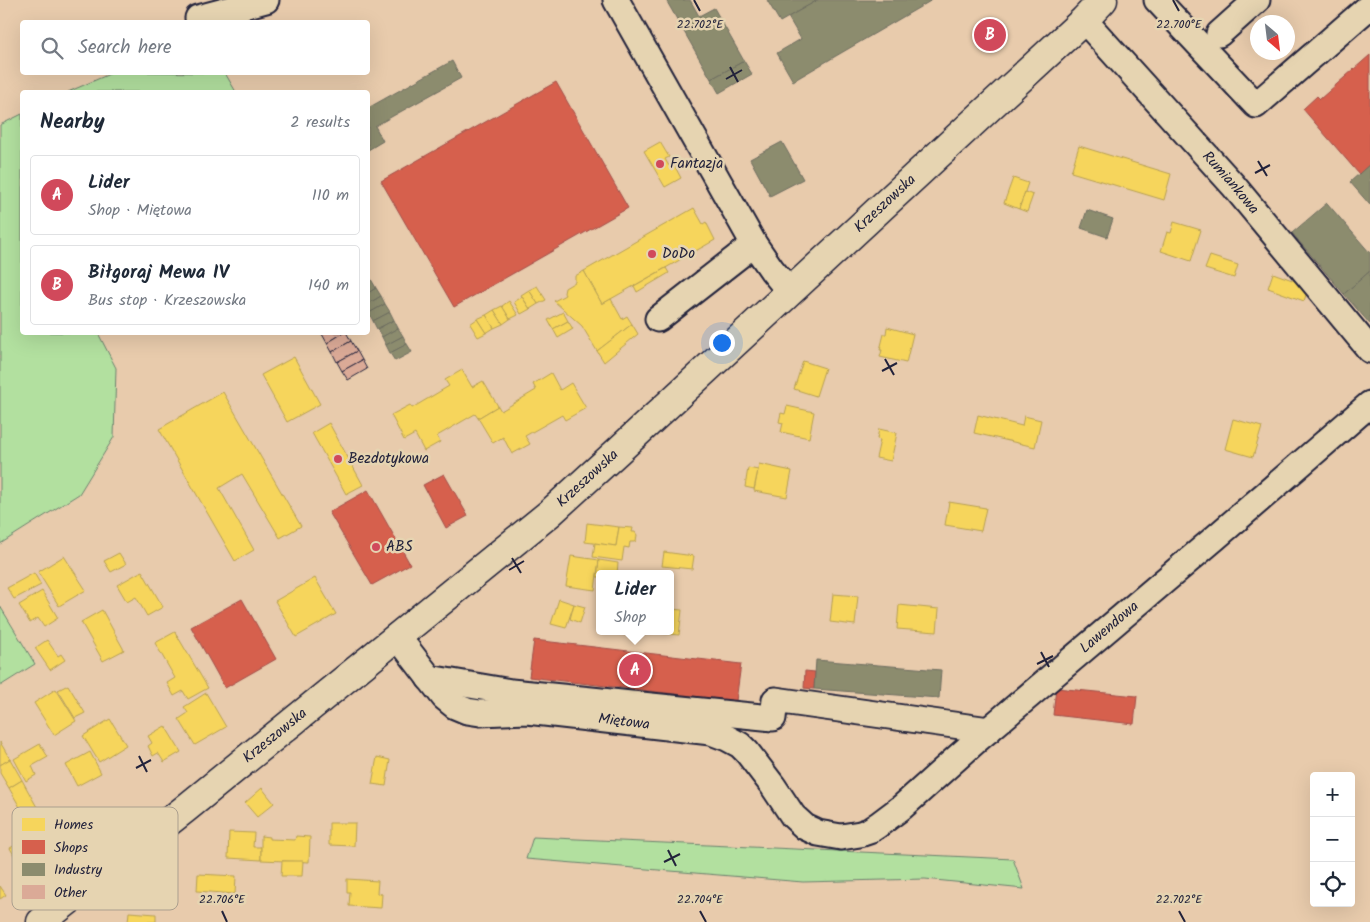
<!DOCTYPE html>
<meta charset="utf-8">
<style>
:root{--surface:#fff;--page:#f6f6f7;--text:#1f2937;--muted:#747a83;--line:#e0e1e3;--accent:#d1495b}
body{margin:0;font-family:Kalam,sans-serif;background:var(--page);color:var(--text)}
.controls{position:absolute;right:15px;bottom:15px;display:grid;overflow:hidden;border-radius:5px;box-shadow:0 5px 20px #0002}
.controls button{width:45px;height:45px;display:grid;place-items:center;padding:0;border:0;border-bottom:1px solid var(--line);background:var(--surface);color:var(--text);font:25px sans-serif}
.compass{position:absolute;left:1250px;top:15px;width:45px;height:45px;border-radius:50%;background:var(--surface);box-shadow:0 5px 20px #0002;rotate:152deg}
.you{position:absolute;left:721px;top:342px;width:18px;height:18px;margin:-12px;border:4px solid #fff;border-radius:50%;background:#1a73e8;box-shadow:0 0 0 8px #1a73e833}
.badge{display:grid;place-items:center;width:32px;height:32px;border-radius:50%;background:var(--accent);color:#fff;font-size:16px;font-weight:700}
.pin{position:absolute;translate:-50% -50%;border:2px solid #fff;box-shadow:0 1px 5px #0006}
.popup{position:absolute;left:596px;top:570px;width:78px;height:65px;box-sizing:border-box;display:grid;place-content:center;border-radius:5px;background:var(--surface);filter:drop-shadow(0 1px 4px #0005);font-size:16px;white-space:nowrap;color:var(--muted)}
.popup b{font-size:19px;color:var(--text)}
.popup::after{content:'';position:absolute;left:50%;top:100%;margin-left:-10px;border:10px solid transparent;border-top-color:var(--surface)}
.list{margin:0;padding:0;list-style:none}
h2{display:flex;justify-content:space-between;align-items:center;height:65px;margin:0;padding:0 20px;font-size:21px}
h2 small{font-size:16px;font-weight:400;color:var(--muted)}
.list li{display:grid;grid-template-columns:32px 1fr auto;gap:15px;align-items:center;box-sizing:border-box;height:80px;margin:0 10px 10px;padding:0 10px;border:1px solid var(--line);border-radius:5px}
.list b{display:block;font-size:19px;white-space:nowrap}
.list p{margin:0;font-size:16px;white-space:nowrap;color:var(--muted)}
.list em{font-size:16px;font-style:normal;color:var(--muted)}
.icon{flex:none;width:28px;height:28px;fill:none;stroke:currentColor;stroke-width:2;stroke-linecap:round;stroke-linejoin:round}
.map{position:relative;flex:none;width:1370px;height:922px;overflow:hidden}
.search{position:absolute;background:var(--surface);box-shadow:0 5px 20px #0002;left:20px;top:20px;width:350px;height:55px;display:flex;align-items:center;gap:12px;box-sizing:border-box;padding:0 18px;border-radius:5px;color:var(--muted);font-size:19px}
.panel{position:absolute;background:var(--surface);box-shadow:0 5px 20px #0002;left:20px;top:90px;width:350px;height:245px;border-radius:5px}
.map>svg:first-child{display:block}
.green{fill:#b2e09f;stroke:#6a816d}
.homes{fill:#f6d55c;stroke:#b69f52}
.shops{fill:#d6604d;stroke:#a04d48}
.industry{fill:#8c8c6e;stroke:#6c6c5f}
.building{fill:#dbaa97;stroke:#22223b}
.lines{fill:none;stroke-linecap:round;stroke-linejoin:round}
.minor-casing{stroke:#22223b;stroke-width:29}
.major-casing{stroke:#22223b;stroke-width:31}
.minor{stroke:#e6d4b1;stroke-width:25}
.major{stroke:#e6d4b1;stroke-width:28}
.ticks{fill:none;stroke:#22223b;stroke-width:2}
.poi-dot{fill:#d1495b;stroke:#e6d4b1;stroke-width:2}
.labels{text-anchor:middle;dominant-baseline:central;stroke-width:5;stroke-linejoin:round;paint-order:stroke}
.poi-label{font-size:15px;fill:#22223b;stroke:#e6d4b1;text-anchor:start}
.street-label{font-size:15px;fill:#22223b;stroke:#e6d4b1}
.key{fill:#e6d4b1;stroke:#ab9f8e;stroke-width:1}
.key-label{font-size:14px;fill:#22223b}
.ticks-label{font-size:12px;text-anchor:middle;fill:#22223b;stroke:#e6d4b1;stroke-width:5;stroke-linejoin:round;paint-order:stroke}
</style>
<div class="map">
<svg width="1370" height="922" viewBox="0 0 1370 922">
<rect width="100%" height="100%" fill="#e8cbac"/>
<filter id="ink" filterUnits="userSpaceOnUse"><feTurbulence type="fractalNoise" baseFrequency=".02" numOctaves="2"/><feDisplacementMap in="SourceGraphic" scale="10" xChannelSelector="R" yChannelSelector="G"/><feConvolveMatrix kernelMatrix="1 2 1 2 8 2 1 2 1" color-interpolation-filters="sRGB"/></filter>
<g filter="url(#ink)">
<g class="green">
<path d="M114 72 225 73 236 92H68Z"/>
<path d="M22 114V332L98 333 116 368 114 437 79 494 0 544V125Z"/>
<path d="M0 606 35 664 0 686Z"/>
<path d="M533 837 1013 859 1024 889 925 879 803 882 526 859Z"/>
</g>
<g class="homes">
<path d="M660 142 669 157 665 159 669 166 673 163 681 178 665 187 644 151Z"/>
<path d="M1079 146 1171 174 1164 200 1071 172Z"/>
<path d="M1013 178 1028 183 1019 209 1004 203Z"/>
<path d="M1025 192 1033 195 1027 212 1019 209Z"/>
<path d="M694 208 703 224 706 222 715 240 602 304 584 271Z"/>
<path d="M1174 222 1201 230 1191 261 1161 251 1167 232 1171 233Z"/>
<path d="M1210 256 1238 265 1234 278 1205 269Z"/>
<path d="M666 268 669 273 637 292 634 286Z"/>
<path d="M584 271 602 304 611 299 622 319 627 316 632 324 597 351 582 326 554 301 565 295 564 293 565 288 575 282V276Z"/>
<path d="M1273 273 1309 286 1304 301 1268 288Z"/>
<path d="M537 286 546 300 538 304 529 290Z"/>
<path d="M529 290 538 304 530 309 521 295Z"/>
<path d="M522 297 530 309 521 314 514 302Z"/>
<path d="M509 301 518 315 510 319 502 306Z"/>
<path d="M502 306 510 319 503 324 494 310Z"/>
<path d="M494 310 503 324 494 328 486 315Z"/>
<path d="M563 312 568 321 553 329 548 320Z"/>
<path d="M486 315 494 328 486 333 477 319Z"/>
<path d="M477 319 486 333 478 337 470 324Z"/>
<path d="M568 321 573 329 558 338 553 329Z"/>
<path d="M632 324 638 334 604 362 597 351Z"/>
<path d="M887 327 913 334 906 363 880 357 882 350H880L884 334H886Z"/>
<path d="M294 357 320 404 287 422 261 375Z"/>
<path d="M803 361 825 368 816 396 794 389Z"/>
<path d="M462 370 472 387 483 381 498 406 478 418 475 414 437 436 440 442 424 451 415 434 404 440 391 415 410 405 412 408 449 386 445 380Z"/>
<path d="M551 373 560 390 571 383 586 408 565 420 562 415 525 436 530 444 512 454 503 437 493 443 478 418 498 406 501 411 536 390 533 384Z"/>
<path d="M223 392 301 526 280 538 242 474 219 488 254 550 235 561 159 429Z"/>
<path d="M787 406 814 412 809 438 781 432 783 423 779 422 781 413 785 414Z"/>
<path d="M978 415 1022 426 1024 416 1041 420 1035 447 974 433Z"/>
<path d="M1233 419 1262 427 1253 457 1225 449Z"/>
<path d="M329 423 363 485 346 494 312 433Z"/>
<path d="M879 429 897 433 891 461 876 458 880 440 877 439Z"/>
<path d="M759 464 792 471 787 497 754 491Z"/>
<path d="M748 468 758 470 754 489 745 487Z"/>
<path d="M949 502 986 508 981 531 945 525Z"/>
<path d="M587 523 619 527 616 546 585 542Z"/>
<path d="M619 527 633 528 632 532H635L637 535 636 541 634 542H630L629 548 624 547 622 561 593 557 595 543 616 546Z"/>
<path d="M664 552 694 556 692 569 662 566Z"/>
<path d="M119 553 126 564 111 572 104 561Z"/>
<path d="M64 556 86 590 59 606 38 572Z"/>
<path d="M571 556 599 560 595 590 566 586Z"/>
<path d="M599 560 618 563 617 574H600V577H597Z"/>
<path d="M142 571 163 607 147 616 136 597 127 602 117 585Z"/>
<path d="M34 573 41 585 14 599 7 588Z"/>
<path d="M315 578 336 614 296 637 275 601Z"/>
<path d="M42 591 58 618 44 627 38 618 30 623 19 605Z"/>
<path d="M833 594 858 596 855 625 830 622Z"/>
<path d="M559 599 574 604 566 628 551 624Z"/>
<path d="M574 604 585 607 580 623 570 619Z"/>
<path d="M899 605 939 609 937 632 897 629Z"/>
<path d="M670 609 682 610 679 635 647 632 670 631Z"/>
<path d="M102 610 124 650 103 661 81 622Z"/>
<path d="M175 632 208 688 188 699 183 691 174 696 167 683 175 678 155 643Z"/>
<path d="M47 640 58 656 61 654 65 660 50 670 35 648Z"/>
<path d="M68 685 85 713 75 718 58 690Z"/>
<path d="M56 689 76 721 54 735 34 703Z"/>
<path d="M206 693 226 727 195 745 179 719 188 713 184 707Z"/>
<path d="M110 719 126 745 99 762 83 736Z"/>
<path d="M165 726 181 752 164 762 158 753 153 756 148 746 152 743 148 736Z"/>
<path d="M0 742 10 759 0 765Z"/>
<path d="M40 744 48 757 32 766 36 775 26 781 14 759Z"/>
<path d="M90 752 101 773 77 786 66 765Z"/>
<path d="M377 757 390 760 386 786 372 784Z"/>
<path d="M10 759 22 780 9 788 0 773V765Z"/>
<path d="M22 780 38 809 25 816 9 788Z"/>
<path d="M262 788 274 803 257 817 245 803Z"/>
<path d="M78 815 94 838 72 853 56 829Z"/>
<path d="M329 823H355L354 846 329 845Z"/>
<path d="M42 830 61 864 29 882 10 848Z"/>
<path d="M229 832 254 833 253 847H261V860L228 858Z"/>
<path d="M261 836 269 837V839L295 840 296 836 310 837 309 862 261 860Z"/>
<path d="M282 861H303L302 876H281Z"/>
<path d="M198 874 236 876 235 894 197 891Z"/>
<path d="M347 879 378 881 377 893 382 894 381 908 349 906 350 892H347Z"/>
<path d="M0 886 6 895 0 899Z"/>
<path d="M129 912 156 914V922H128Z"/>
</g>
<g class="shops">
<path d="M1370 55V164L1359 174 1303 109 1317 96 1320 99Z"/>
<path d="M556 82 628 208 454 307 381 181Z"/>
<path d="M444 474 468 516 446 528 423 485Z"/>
<path d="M368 490 410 564 372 585 329 512Z"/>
<path d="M242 599 276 659 225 688 191 627Z"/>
<path d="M534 640 741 664 736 701 529 677Z"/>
<path d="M805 671 815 672 814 689 804 688Z"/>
<path d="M1056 688 1137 696 1134 724 1053 715Z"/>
</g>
<g class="industry">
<path d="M666 0H690L699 16 714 8 744 61 711 79Z"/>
<path d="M767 0H818L780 22Z"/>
<path d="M818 0H932L793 81 777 53 801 39 788 17Z"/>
<path d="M452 61 461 78 375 126 383 141 368 150V108Z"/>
<path d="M744 61 752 74 719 93 711 79Z"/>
<path d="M782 142 803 179 770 196 750 159Z"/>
<path d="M1370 164V205L1350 182Z"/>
<path d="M1327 203 1370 253V271L1344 294 1292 233Z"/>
<path d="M1087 210 1113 219 1107 237 1081 228Z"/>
<path d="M1370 271V324L1344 294Z"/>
<path d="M368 274 376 288 368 293Z"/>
<path d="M376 288 381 296 368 304V293Z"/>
<path d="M381 296 385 304 369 313 368 304Z"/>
<path d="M385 304 390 312 373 321 369 313Z"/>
<path d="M390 312 394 320 377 329 373 321Z"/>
<path d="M394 320 398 328 382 337 377 329Z"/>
<path d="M398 328 403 336 386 345 382 337Z"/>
<path d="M403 336 407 344 390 353 386 345Z"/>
<path d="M407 344 412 352 395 361 390 353Z"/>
<path d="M816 660 941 670 939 698 814 689Z"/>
</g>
<g class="building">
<path d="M324 332H345L327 343 322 334Z"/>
<path d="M345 332H346L351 341 332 352 327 343Z"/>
<path d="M351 341 357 351 337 362 332 352Z"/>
<path d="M357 351 362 360 342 371 337 362Z"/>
<path d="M362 360 367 369 348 380 342 371Z"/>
</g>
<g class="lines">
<defs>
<g id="minor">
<path d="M616 0 754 244 772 270 790 292"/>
<path d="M1157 0 1256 105 1370 6"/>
<path d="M198 18 266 0"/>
<path id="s1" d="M1084 20 1233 185 1370 350"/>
<path d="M1219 34 1257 0"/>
<path d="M658 319 754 244"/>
<path id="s2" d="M397 636 444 697 455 706 467 711 480 713 527 711 711 732 727 738 740 745 747 752 773 786 793 816 805 827 818 833 841 837 860 834 869 831 878 825 902 807 978 739 1215 538 1370 404"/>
<path d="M429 678 511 692 773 718 775 700 989 730"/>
</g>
<g id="major">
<path id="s3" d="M41 922 185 809 550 513 618 451 1084 20 1103 0"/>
</g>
</defs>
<use href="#minor" class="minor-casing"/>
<use href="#major" class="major-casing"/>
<use href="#minor" class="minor"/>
<use href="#major" class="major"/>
</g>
</g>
<path class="ticks" d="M694 0 700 11M1173 0 1179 11M730 67 738 82M726 79 742 70M1258 161 1267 176M1255 173 1270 165M885 359 894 375M882 371 897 363M512 558 521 573M509 570 524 561M1041 652 1049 667M1037 664 1053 656M139 756 147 772M136 768 151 760M668 850 676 866M664 862 680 854M222 911 227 922M700 911 706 922M1179 911 1185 922"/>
<g class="poi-dot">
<circle cx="660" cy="164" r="5"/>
<circle cx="652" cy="254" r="5"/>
<circle cx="338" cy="459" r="5"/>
<circle cx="376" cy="547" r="5"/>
</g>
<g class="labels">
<g class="poi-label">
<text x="670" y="164">Fantazja</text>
<text x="662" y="254">DoDo</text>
<text x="348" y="459">Bezdotykowa</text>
<text x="386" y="547">ABS</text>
</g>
<g class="street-label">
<text stroke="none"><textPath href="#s1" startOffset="219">Rumiankowa</textPath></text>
<text stroke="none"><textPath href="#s3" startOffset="1109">Krzeszowska</textPath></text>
<text stroke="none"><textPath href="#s3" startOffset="704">Krzeszowska</textPath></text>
<text stroke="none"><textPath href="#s2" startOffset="868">Lawendowa</textPath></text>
<text stroke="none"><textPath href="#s2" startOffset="262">Miętowa</textPath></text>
<text stroke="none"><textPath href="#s3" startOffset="299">Krzeszowska</textPath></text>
</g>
</g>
<rect x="12" y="807" width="166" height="103" rx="8" class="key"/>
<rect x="22" y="818" width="23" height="13" fill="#f6d55c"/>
<rect x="22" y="840" width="23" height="14" fill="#d6604d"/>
<rect x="22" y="863" width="23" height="13" fill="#8c8c6e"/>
<rect x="22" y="885" width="23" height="14" fill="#dbaa97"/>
<g class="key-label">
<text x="54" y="829">Homes</text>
<text x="54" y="852">Shops</text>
<text x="54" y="874">Industry</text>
<text x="54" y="897">Other</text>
</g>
<g class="ticks-label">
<text x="700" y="28">22.702°E</text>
<text x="1179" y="28">22.700°E</text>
<text x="222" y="903">22.706°E</text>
<text x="700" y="903">22.704°E</text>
<text x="1179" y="903">22.702°E</text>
</g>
</svg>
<div class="controls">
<button>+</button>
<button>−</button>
<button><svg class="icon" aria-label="locate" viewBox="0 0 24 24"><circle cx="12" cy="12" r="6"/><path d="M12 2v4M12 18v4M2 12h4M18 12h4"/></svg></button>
</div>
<svg class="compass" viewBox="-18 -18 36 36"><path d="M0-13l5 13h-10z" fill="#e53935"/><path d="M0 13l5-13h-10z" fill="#747a83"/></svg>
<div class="you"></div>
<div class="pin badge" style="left:635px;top:670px">A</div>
<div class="popup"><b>Lider</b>Shop</div>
<div class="pin badge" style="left:990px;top:35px">B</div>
<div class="search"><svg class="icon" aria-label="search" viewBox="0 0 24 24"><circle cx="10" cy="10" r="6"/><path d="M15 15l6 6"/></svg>Search here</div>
<section class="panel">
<h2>Nearby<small>2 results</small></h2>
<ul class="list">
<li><span class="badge">A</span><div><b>Lider</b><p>Shop · Miętowa</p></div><em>110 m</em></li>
<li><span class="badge">B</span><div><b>Biłgoraj Mewa IV</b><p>Bus stop · Krzeszowska</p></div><em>140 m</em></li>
</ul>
</section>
</div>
